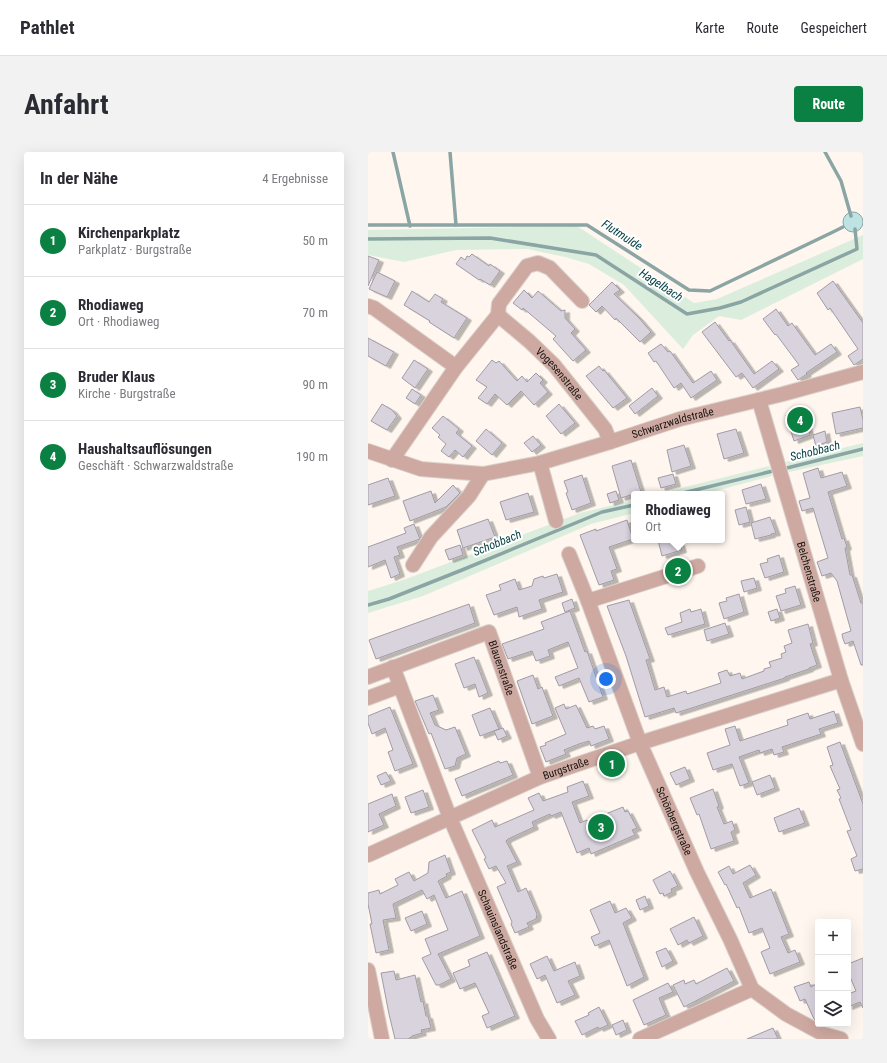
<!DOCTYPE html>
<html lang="de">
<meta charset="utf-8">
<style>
:root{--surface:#fff;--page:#f2f2f3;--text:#2b2b33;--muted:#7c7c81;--line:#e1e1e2;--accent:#0b8043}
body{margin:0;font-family:"Roboto Condensed",sans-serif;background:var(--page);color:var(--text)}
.controls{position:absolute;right:12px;bottom:12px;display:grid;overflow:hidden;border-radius:4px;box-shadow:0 4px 16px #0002}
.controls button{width:36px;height:36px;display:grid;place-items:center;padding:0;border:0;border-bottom:1px solid var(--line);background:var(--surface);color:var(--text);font:20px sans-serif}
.you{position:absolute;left:238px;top:527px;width:14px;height:14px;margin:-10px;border:3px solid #fff;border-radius:50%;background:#1a73e8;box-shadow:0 0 0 6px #1a73e833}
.badge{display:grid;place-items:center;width:26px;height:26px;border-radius:50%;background:var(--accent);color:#fff;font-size:13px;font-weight:700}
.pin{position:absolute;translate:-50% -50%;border:2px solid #fff;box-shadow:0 1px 4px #0006}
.popup{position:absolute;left:263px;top:339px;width:94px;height:52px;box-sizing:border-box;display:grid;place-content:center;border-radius:4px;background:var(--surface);filter:drop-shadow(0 1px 3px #0005);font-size:13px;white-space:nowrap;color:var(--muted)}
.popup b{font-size:15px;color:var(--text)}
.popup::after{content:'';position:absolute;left:50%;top:100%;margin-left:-8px;border:8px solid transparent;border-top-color:var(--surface)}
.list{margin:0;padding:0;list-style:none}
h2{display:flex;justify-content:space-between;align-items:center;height:52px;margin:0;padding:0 16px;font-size:17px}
h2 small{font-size:13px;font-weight:400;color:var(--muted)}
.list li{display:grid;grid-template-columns:26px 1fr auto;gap:12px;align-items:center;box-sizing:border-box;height:72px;padding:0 16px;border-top:1px solid var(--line)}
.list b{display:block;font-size:15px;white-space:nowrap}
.list p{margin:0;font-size:13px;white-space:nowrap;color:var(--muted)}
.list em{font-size:13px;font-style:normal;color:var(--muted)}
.icon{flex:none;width:22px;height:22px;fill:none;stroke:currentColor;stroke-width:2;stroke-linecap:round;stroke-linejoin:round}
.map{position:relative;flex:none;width:495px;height:887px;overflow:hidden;border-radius:4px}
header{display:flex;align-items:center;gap:24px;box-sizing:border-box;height:56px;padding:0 20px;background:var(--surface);border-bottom:1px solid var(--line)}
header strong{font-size:19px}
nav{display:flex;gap:22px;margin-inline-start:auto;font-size:14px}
.intro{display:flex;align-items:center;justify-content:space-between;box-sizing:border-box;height:96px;padding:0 24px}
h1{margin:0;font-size:28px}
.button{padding:10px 18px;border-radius:4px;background:var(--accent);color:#fff;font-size:14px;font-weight:700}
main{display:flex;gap:24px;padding:0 24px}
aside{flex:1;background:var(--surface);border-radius:4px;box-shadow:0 4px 16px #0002}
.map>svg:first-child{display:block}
.green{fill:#dbeede}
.water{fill:#bde3e3;stroke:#8ba5a4}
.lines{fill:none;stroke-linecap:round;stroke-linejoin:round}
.stream{stroke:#8ba5a4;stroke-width:3.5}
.building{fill:#d9d3de;stroke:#a19ba6;filter:url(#shadow)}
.minor-casing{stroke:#d9d2cb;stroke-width:16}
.minor{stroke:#cea9a1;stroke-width:14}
.labels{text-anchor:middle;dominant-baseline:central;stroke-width:4;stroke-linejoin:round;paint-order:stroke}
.street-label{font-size:11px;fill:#171411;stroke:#fff}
.water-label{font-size:12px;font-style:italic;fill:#074344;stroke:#fff}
</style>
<header>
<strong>Pathlet</strong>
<nav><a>Karte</a><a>Route</a><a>Gespeichert</a></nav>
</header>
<div class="intro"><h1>Anfahrt</h1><a class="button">Route</a></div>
<main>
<aside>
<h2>In der Nähe<small>4 Ergebnisse</small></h2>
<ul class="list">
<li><span class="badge">1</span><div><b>Kirchenparkplatz</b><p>Parkplatz · Burgstraße</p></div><em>50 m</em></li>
<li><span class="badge">2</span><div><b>Rhodiaweg</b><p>Ort · Rhodiaweg</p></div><em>70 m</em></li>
<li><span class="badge">3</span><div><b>Bruder Klaus</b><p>Kirche · Burgstraße</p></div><em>90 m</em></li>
<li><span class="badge">4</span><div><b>Haushaltsauflösungen</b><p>Geschäft · Schwarzwaldstraße</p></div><em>190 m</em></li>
</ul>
</aside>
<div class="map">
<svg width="495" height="887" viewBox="0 0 495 887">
<defs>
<filter id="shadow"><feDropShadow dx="4.5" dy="2.5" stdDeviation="0" flood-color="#0004"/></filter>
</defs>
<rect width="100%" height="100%" fill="#fef6ef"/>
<g class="green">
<path d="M209 74 326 151 349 147 495 83V107L373 168 351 164 325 183 315 197 256 133 221 112 197 105 159 97 88 98 36 110 0 103V78Z"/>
<path d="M495 291V304L421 320 418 310Z"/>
<path d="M401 314 404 324 336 342H289Z"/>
<path d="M266 348V361L223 372 55 444 0 461V439L38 427 212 361Z"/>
</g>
<circle class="water" cx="485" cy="70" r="10"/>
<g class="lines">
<g class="stream">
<path d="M25 0 42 74"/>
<path d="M82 0 88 73"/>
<path d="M457 0 473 29 483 64"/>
<path d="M0 73H219L321 138 342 139 465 80 475 75"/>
<path d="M0 87 122 86 228 103 319 162 352 156 373 150 489 97 487 77"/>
<path d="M415 317 495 297"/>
<path d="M311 342 409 318"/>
<path d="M0 453 21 447 94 418 234 360 266 353"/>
</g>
</g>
<g class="building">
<path d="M104 102 121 114 122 112 132 119 122 133 112 127 111 128 88 112 93 105 97 108 99 104 101 105Z"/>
<path d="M0 104 11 108 0 134Z"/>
<path d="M9 120 27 129 19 145 1 137Z"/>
<path d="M465 129 495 171V207L486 213 480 204 490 197 462 156 460 158 449 141Z"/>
<path d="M244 130 252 138 246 142 271 166 283 180 272 190 248 166 247 168 234 154 228 160 221 153Z"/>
<path d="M156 138 164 146 170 139 193 159 197 158V166L207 177 203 181 218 198 205 209 185 187 188 184 155 156 154 158 145 151Z"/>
<path d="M44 139 61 150 67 142 75 147 73 150 99 166 86 186 61 170 62 169 36 153Z"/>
<path d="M408 157 420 174 424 171 447 203 463 192 469 200 438 221 439 222 430 228 423 218 431 213 408 182 407 183 395 167Z"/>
<path d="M347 170 361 189 362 188 386 222 404 209 411 217 385 236 374 221 368 225 334 180Z"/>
<path d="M0 186 26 200 18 214 0 204Z"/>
<path d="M293 192 300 200 302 199 325 231 343 219 349 228 323 246 313 231 306 236 288 209 286 210 280 201Z"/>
<path d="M46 208 60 217 47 236 34 226Z"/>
<path d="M124 208 128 211 131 209 149 229 154 224 159 230 168 221 175 228 172 231 180 240 166 253 153 239 139 253 127 242 119 252 110 246 119 235 108 228Z"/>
<path d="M231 214 235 219 236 218 259 246 245 256 218 224Z"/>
<path d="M284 236 290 244 267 262 261 254Z"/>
<path d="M44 237 53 243 47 252 38 246Z"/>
<path d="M14 252 24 258 29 264 19 278 3 269Z"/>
<path d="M191 252 207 271 193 282 178 264Z"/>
<path d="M492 255 495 268V276L468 282 464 261Z"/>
<path d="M434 258 442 283 426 289 418 263Z"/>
<path d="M75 264 91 277 88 281 104 294 95 305 87 298 81 305 73 299 78 292 70 285 72 283 64 276Z"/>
<path d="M118 277 134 291 124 303 108 289Z"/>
<path d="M368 277 376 301 356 307 349 282Z"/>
<path d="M457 279 459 290 448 294 445 283Z"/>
<path d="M165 284 173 293 164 300 156 291Z"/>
<path d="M316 293 323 314 304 320 299 298Z"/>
<path d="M263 308 273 340 253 346 244 314Z"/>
<path d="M450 316 453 326 474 320 479 334 460 340 474 387 476 386 479 395 477 396 482 423H484L493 451H495V513H493L485 489 477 492 475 487 474 482 483 479 469 429 463 421 454 424 449 410 460 406 445 356 434 359 431 349 442 346 435 321Z"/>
<path d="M305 322 308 332 293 336 290 326Z"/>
<path d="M214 323 223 351 204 358 198 341 200 340 196 329Z"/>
<path d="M20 326 27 344 0 353V333Z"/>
<path d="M393 332 398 347 378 352 374 338Z"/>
<path d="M85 333 92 341 78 355 42 369 35 349 63 339 67 351Z"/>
<path d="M248 339 251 348 242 351 239 342Z"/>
<path d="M160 341 166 360 138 368 132 350Z"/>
<path d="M378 355 382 370 371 373 367 358Z"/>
<path d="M402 365 408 381 403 382V383L387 387 383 371Z"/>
<path d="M120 367 127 385 95 396 89 378Z"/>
<path d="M259 368 265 387 241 395 249 417 243 419 246 428 231 433 212 383 228 377V379Z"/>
<path d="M46 372 52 387 29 395 32 403 26 405 32 422 23 426 17 408 0 415V395L38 381 36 376Z"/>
<path d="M290 388H311L314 398 294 404Z"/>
<path d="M92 393 95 403 81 408 77 398Z"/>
<path d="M411 403 416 420 397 426 392 412 400 410 399 407Z"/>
<path d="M189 422 195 440 171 448 174 457 151 465 149 455 126 463 118 443 133 438 131 433 147 427 151 438 164 434 166 427 175 424 176 426Z"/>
<path d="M386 426 389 436 376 440 373 429Z"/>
<path d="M427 434 433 453 413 459 408 444 418 441 417 437Z"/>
<path d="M371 442 376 460 356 467 351 451 359 449 358 446Z"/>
<path d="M204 447 207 456 197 460 194 451Z"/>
<path d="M261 448 282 507 278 508 287 538 296 535 299 545 318 539 319 542 353 531 350 521 359 518 362 524 372 521 374 527 396 519V517L403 515 401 510 414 506 413 502 418 500 416 494 424 491 420 478 440 472 445 491 442 492 449 513 441 516V517L417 525V526L308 561 306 556 277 565 258 504 239 454Z"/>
<path d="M101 452 107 471 8 507 1 488Z"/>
<path d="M322 457 323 460 333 457 337 472 300 483 297 476 314 470 312 461Z"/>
<path d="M409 457 412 466 403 469 400 460Z"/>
<path d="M202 459 217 500 219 499 235 545 221 550 211 526 191 534 187 525 210 516 200 490 180 498 182 504 168 509 164 499 140 507 134 492 176 477 173 470Z"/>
<path d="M357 471 361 482 339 489 336 478Z"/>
<path d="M106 505 120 541 111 545 107 532 96 536 87 512Z"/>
<path d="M165 523 170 537 174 535 185 564 164 572 149 529Z"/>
<path d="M65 543 71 558 62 561 67 573 78 578 87 575 98 602 89 606 87 614 77 617 63 581 61 582 47 549Z"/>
<path d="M196 552 198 557 208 553 219 576 225 574 227 577 236 574 241 587 223 594 221 589 211 592 196 598 198 602 178 610 172 595 178 593 177 591 198 582 187 556Z"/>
<path d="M22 555 45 612 27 619 20 600 25 598 17 576 4 582 0 571V564Z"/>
<path d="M122 556 131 577 112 584 104 563Z"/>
<path d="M466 559 470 571 451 577 453 582 414 595 416 600 406 603 404 597 392 601 391 598 371 605 381 631 372 634 364 612 345 618 339 601 362 593 357 577 367 574 372 589 420 573 419 568 440 561 442 567Z"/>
<path d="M135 576 139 584 130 588 126 579Z"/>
<path d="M472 590 495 652V717L487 719 483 707 489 704 479 679 483 678 471 647 473 646 469 638 472 637 462 614 465 613 459 595Z"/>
<path d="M131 609 132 611 139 609 145 623 94 644 87 627Z"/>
<path d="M317 615 322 627 308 633 302 621Z"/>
<path d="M18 620 23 629 13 633 9 624Z"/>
<path d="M402 623 407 636 389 643 384 630Z"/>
<path d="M215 629 221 644 204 650 212 671 219 668 220 669 255 655 257 660 260 659 269 676 264 678 267 683 223 702 221 696 209 701 193 660 183 664 182 662 164 670 166 675 140 687 138 689 149 710 139 714 150 740 158 736 169 762 168 767 159 771 161 775 147 781 143 772 144 770 129 735 138 731 128 714 121 717 116 707 118 706 104 678 124 668 127 675 166 658 160 646 171 641 175 649 200 640 199 635Z"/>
<path d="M345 637 351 654 349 655 356 672 364 669 367 678 363 680 366 689 343 697 331 662 329 663 322 646Z"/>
<path d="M55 638 61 655 43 661 37 645Z"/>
<path d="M24 642 28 654 11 662 16 673 0 680V652Z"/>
<path d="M431 656 437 671 411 680 406 666Z"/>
<path d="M77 703 83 720 78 722 79 724 70 729 78 746 94 739 112 784 70 802 83 827 71 833H68L54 806 63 802 57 787 80 778 66 743 59 747 54 738 25 752 28 766 15 768 21 798 8 801 2 772H4L0 752V741L11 738 12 742 30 733 27 727 41 720 46 729 60 721 61 710Z"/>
<path d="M382 713 388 723 375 731 382 746 403 737 421 782 413 785 420 801 427 798 432 810 402 822 393 800 402 796 394 776 381 781 371 755 369 756 358 732 357 733 350 720 361 714 365 722Z"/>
<path d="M302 719 310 734 303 737 304 740 296 744 295 741 292 742 285 728Z"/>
<path d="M277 744 281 754 272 758 268 748Z"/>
<path d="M242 749 247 761 258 756 264 766 255 771 276 825 259 834 241 788 227 794 223 785 232 781 222 758Z"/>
<path d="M54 759 59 772 43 779 37 766Z"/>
<path d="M326 765 335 784 321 791 319 788 310 793 302 777Z"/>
<path d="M298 796 305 809 294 815 288 800Z"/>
<path d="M119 800 147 864 119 876 114 864 121 861 107 831 92 837 85 821 102 814 100 808Z"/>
<path d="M179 804 186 819 207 810 212 824 200 829 207 843 189 851 177 823 169 827 162 812Z"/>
<path d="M495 806V856L492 850 480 855V842L488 839 480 820V812Z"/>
<path d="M359 816 366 829 316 855 305 833 316 828 317 832 326 828 328 832Z"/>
<path d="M26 819 28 828 47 823 53 850 55 849 58 864H60L63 876 53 878 54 881 44 884V885L41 886V887H27L21 862 13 821Z"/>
<path d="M441 830 443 835 450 831V870L446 867 437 847 432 849 426 835Z"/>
<path d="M300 831 305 840 291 846 298 863 276 873 265 848Z"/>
<path d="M231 855 240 873 231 877 230 875 214 883 207 869 221 863 220 861Z"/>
<path d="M255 868 259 878 248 883 244 873Z"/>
<path d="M405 876 410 887H379Z"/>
</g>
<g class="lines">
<defs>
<g id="minor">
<path d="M0 154 6 156 88 215"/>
<path id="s1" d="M130 163 161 189 186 213 237 277 242 290"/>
<path id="s2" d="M391 248 473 528 495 592"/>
<path id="s3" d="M0 299 53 317 115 322 172 311 242 290 312 267 415 242 495 220"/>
<path d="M24 308 88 215 130 163 131 152 159 114 170 111 182 116 214 149"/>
<path d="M172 311 188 369"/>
<path id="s4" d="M201 402 220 449 272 591 329 720 362 787 384 837 418 862 455 882 473 887"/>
<path d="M45 413 63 385 101 344 115 322"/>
<path d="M220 449 330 414"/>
<path id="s5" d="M25 515 82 666 169 867 181 887"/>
<path id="s6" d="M0 525 121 480 172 625"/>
<path d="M0 546 32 534"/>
<path id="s7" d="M0 703 172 625 272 591 473 528"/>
<path d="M0 818 14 887"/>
<path d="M272 887 384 837"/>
</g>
</defs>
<use href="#minor" class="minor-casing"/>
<use href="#minor" class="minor"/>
</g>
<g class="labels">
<g class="street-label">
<text stroke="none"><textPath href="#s1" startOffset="85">Vogesenstraße</textPath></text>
<text stroke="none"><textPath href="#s3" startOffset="315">Schwarzwaldstraße</textPath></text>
<text stroke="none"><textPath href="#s2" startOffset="179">Belchenstraße</textPath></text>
<text stroke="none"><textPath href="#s6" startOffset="167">Blauenstraße</textPath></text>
<text stroke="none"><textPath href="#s7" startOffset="216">Burgstraße</textPath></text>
<text stroke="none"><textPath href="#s4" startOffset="287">Schönbergstraße</textPath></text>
<text stroke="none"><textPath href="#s5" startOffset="283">Schauinslandstraße</textPath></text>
</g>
<g class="water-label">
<text transform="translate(254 83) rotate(33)">Flutmulde</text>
<text transform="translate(293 133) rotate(33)">Hagelbach</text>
<text transform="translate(447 299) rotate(-14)">Schobbach</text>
<text transform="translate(129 391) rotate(-22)">Schobbach</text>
</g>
</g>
</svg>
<div class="controls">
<button>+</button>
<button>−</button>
<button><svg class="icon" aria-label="layers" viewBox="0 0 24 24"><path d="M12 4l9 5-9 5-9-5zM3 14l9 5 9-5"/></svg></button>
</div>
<div class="you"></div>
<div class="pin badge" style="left:244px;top:612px">1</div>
<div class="pin badge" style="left:310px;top:419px">2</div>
<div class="popup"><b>Rhodiaweg</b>Ort</div>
<div class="pin badge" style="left:233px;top:675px">3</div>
<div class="pin badge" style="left:432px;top:268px">4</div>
</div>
</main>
